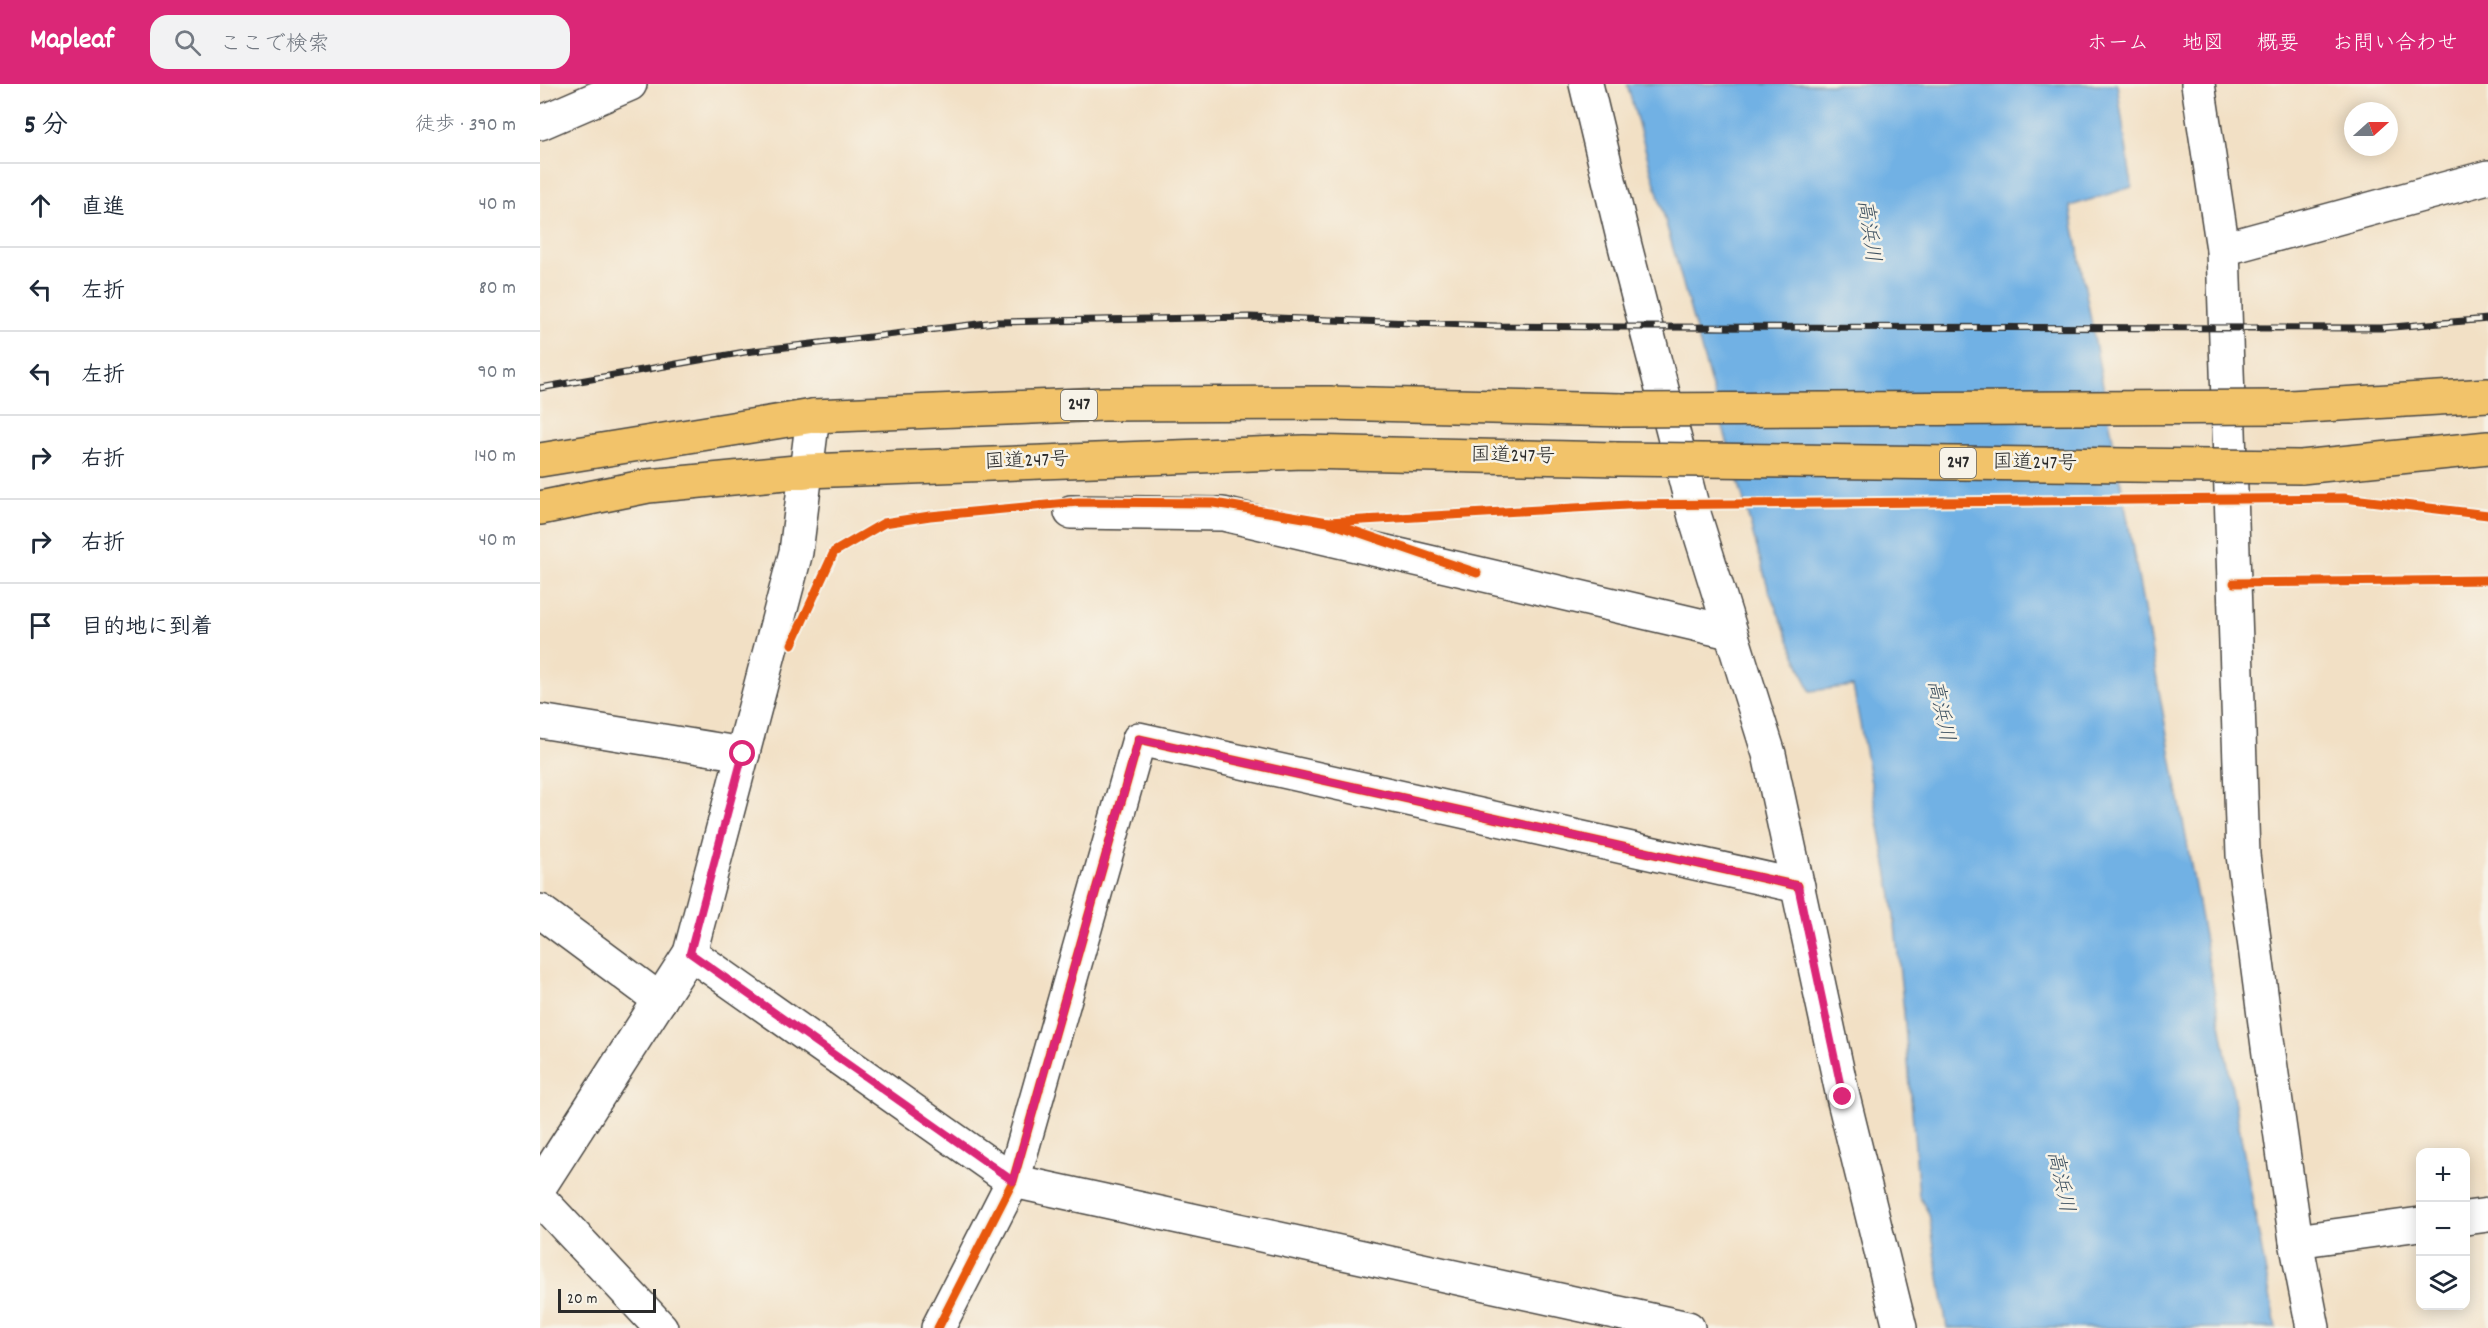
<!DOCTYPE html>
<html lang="ja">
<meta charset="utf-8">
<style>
:root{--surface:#fff;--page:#f2f2f3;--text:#1f2937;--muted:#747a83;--line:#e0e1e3;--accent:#db2777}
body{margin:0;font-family:Dekko,"Klee One",sans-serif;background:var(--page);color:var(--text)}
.controls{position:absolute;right:18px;bottom:18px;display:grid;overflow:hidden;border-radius:12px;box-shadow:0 3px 15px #0003}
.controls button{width:54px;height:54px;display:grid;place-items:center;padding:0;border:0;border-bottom:2px solid var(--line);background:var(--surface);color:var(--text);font:30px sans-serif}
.compass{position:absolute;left:1804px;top:18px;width:54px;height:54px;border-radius:50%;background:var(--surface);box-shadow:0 3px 15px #0003;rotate:69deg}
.scale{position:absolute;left:18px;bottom:15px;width:98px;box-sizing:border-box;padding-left:6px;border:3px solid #2b2b2b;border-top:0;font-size:16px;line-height:21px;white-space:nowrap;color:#2b2b2b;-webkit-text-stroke:4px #f7f3e8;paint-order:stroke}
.stop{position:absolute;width:18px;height:18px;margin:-14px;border:4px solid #db2777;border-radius:50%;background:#fff}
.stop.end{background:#db2777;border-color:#fff;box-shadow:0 2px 6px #0008}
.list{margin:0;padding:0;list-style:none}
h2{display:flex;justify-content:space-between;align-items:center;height:78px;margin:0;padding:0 24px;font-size:26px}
h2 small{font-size:20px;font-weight:400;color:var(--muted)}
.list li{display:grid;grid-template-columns:39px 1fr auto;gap:18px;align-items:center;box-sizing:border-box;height:84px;padding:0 24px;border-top:2px solid var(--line)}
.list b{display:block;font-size:22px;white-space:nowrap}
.list em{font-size:20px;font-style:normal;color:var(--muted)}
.icon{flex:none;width:33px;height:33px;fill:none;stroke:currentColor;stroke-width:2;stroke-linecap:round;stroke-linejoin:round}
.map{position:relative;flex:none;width:1948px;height:1244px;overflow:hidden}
header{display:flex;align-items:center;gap:36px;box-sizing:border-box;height:84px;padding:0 30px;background:var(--accent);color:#fff}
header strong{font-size:28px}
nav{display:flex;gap:33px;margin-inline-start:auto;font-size:21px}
.search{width:420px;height:54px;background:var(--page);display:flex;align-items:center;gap:15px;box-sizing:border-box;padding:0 21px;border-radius:18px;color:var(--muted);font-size:22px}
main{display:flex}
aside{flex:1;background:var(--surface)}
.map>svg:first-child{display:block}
.water{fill:#71b1e4;stroke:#4e6e88;stroke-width:1.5}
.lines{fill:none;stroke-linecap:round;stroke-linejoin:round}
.minor-casing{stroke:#494642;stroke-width:36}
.highway-casing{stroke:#494642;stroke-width:36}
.minor{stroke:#fff;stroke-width:33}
.highway{stroke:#f2c36a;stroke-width:33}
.rail-casing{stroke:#2b2b2b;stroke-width:7}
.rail{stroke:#f7f3e8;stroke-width:4.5;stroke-dasharray:14;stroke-linecap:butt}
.highway-bridge-casing{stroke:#494642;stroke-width:36;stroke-linecap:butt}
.highway-bridge{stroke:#f2c36a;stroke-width:33}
.cycleway-casing{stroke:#f7f3e8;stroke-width:13}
.cycleway{stroke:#e8590c;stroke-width:9}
.route{stroke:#db2777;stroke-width:8}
.labels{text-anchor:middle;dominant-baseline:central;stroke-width:5;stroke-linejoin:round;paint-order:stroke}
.shield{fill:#f7f3e8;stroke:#686764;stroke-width:1.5}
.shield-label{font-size:18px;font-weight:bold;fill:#2b2b2b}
.street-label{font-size:20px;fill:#2b2b2b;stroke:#f7f3e8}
.water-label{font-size:21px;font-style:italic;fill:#405362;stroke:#f7f3e8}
</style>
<header>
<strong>Mapleaf</strong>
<div class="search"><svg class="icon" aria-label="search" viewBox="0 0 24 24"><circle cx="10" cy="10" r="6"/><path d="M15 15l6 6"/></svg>ここで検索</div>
<nav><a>ホーム</a><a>地図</a><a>概要</a><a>お問い合わせ</a></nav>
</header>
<main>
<aside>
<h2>5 分<small>徒歩 · 390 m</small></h2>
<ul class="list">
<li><svg class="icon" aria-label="ahead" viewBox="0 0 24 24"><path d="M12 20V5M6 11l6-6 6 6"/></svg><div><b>直進</b></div><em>40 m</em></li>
<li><svg class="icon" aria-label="left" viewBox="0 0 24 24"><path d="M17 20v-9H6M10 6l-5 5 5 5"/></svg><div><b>左折</b></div><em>80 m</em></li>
<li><svg class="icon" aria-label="left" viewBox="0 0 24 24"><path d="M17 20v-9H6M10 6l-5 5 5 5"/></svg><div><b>左折</b></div><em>90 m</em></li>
<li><svg class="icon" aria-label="right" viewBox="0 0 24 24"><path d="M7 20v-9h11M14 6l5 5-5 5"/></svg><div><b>右折</b></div><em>140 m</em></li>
<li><svg class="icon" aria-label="right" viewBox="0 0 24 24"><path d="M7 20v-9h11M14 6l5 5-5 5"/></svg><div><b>右折</b></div><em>40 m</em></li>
<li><svg class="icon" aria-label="arrive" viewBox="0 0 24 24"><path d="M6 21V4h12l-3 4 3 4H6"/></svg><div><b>目的地に到着</b></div></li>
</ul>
</aside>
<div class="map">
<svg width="1948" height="1244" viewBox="0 0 1948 1244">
<rect width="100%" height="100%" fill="#f7f3e8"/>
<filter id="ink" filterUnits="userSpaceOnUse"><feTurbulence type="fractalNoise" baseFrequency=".0167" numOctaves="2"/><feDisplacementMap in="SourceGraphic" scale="12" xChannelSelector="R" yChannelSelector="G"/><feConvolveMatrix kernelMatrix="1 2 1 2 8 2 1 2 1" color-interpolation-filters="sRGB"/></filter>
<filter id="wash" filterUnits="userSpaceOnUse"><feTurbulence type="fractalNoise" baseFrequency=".008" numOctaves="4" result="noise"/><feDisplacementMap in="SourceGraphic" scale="24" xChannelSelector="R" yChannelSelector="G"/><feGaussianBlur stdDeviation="1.35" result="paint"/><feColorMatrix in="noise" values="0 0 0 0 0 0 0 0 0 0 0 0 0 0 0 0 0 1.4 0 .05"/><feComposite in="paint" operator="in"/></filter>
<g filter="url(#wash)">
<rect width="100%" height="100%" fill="#f2e0c5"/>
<path class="water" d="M1087 0H1577L1592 103 1530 122 1736 1244H1407L1389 1130 1379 1112 1364 929 1352 812 1313 602 1270 607 1229 507Z"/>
</g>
<g filter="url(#ink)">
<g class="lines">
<defs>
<g id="minor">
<path d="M1046 0 1085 162 1155 433 1229 670 1303 1013 1360 1244"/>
<path d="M1658 0 1683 165 1703 771 1729 970 1756 1157 1773 1244"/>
<path d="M0 39 90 0"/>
<path d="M1683 165 1948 93"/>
<path d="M531 428 683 430 1189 548"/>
<path d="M0 637 203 670"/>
<path d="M0 827 120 916"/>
<path d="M150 869 473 1097 1148 1244"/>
<path d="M0 1102 150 869 256 468 273 332"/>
<path d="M0 1115 121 1244"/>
<path d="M1926 1134 1948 1131"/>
<path d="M1756 1157 1880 1140"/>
<path d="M398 1244 473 1097 599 655 1258 802"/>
</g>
<g id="highway">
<path d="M1750 323 1948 311"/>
<path d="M0 376 273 332 564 320 789 319 1082 326"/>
<path d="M1761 383 1948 364"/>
<path d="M0 424 108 402 267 387 764 368 1076 375"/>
</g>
</defs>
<use href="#minor" class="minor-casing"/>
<use href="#highway" class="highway-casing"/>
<use href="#minor" class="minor"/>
<use href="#highway" class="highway"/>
<defs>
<path id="rail" d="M0 304 205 268 455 238 709 233 957 242 1078 243 1841 244 1948 235"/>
</defs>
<use href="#rail" class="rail-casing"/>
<use href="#rail" class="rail"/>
<defs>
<g id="highway-bridge">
<path d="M1082 326 1750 323"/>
<path d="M1076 375 1761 383"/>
</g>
</defs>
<use href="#highway-bridge" class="highway-bridge-casing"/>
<use href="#highway-bridge" class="highway-bridge"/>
<defs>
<g id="cycleway">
<path d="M788 438 1087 421 1804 414 1948 431"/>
<path d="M1694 499 1948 496"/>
<path d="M252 560 294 468 344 439 390 432 538 418 674 419 788 438 937 489"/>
<path d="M398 1244 473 1097 599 655 1258 802"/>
</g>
</defs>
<use href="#cycleway" class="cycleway-casing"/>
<use href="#cycleway" class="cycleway"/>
</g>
</g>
<g class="lines" filter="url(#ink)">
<path class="route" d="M203 670 150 869 473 1097 599 655 1258 802 1303 1013"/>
</g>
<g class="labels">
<g class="shield">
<rect x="521" y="306" width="36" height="30" rx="4.5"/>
<rect x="1400" y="364" width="36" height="30" rx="4.5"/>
</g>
<g class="shield-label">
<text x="539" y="321">247</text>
<text x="1418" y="379">247</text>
</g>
<g class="street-label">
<text transform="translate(973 373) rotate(1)">国道247号</text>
<text transform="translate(487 378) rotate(-2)">国道247号</text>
<text transform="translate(1495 380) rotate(1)">国道247号</text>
</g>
<g class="water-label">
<text transform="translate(1327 147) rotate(82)">高浜川</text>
<text transform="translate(1399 627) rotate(78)">高浜川</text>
<text transform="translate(1519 1098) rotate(78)">高浜川</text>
</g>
</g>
</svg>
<div class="controls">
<button>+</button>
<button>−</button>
<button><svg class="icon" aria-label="layers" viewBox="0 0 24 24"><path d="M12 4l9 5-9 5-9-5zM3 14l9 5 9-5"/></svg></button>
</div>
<svg class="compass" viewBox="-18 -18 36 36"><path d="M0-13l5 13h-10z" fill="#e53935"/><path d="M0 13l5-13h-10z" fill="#747a83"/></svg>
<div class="scale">20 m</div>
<div class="stop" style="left:203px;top:670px"></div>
<div class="stop end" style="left:1303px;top:1013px"></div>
</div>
</main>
